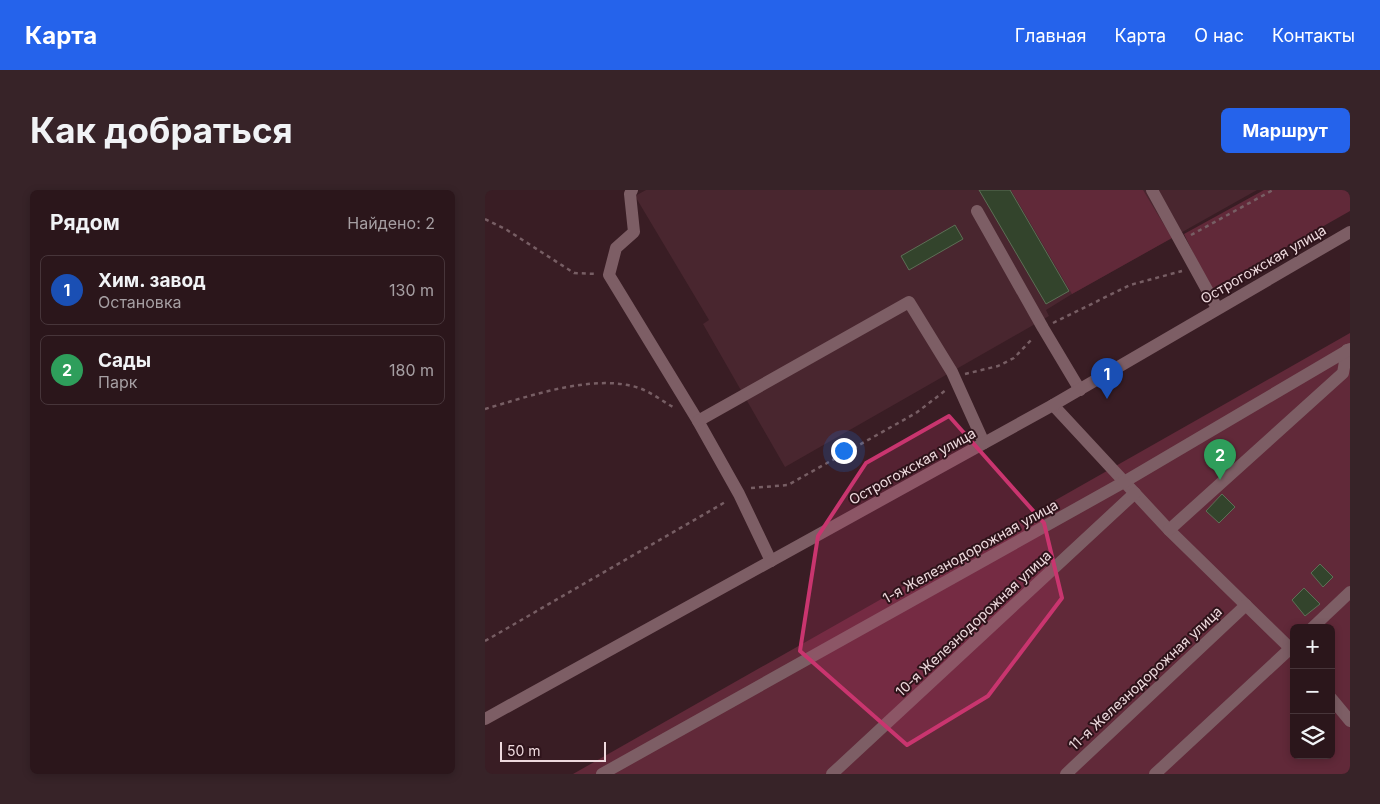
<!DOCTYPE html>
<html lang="ru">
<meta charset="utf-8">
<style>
:root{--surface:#2b161b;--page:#372328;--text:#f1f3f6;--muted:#a69fa3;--line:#47353a;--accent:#2563eb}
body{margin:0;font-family:Inter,sans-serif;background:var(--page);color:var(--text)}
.controls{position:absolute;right:15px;bottom:15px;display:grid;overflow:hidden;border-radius:8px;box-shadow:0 2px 8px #0003}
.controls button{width:45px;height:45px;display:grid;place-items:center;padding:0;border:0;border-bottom:1px solid var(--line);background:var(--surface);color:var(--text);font:25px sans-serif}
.scale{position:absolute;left:15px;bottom:12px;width:106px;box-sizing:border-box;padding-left:5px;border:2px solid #eedade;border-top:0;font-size:14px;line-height:18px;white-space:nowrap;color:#eedade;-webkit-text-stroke:4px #2e131a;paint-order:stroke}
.you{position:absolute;left:358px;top:260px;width:18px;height:18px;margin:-12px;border:4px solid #fff;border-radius:50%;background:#1a73e8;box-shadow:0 0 0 8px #1a73e833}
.badge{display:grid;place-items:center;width:32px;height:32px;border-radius:50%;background:var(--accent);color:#fff;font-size:16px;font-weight:700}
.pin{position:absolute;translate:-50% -41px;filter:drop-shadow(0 1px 2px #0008)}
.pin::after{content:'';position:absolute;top:26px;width:18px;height:15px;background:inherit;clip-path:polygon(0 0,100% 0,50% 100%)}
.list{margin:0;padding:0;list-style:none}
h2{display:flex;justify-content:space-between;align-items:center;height:65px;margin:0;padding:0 20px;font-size:21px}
h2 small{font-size:16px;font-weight:400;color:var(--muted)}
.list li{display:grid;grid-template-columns:32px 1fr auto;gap:15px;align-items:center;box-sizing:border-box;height:70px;margin:0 10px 10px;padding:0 10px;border:1px solid var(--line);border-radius:8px}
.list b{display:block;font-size:19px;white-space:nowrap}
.list p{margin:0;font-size:16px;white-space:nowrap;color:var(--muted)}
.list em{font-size:16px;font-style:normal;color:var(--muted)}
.icon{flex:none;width:28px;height:28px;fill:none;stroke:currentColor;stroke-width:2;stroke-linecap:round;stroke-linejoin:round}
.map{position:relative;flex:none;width:865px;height:584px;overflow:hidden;border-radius:8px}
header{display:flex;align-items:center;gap:30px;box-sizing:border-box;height:70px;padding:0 25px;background:var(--accent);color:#fff}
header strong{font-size:24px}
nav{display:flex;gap:28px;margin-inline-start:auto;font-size:18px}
.intro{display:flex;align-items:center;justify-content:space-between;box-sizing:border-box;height:120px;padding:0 30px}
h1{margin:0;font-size:35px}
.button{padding:12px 22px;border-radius:8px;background:var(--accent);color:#fff;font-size:18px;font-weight:700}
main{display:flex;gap:30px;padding:0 30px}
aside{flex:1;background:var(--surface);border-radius:8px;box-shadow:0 2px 8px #0003}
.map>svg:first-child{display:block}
.built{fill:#49262f}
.green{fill:#612939;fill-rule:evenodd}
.building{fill:#33442c;stroke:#5d6f56}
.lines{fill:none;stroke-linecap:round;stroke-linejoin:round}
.path{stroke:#775e64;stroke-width:2.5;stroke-dasharray:4 4;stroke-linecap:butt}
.minor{stroke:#7d5e65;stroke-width:12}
.marked{fill:#c9356f;fill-opacity:0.2;stroke:#c9356f;stroke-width:4;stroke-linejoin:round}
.labels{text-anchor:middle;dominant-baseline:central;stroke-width:4;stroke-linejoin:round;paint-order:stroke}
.street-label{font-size:14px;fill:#eedade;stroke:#2e131a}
</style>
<header>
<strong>Карта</strong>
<nav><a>Главная</a><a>Карта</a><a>О нас</a><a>Контакты</a></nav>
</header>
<div class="intro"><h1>Как добраться</h1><a class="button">Маршрут</a></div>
<main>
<aside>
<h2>Рядом<small>Найдено: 2</small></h2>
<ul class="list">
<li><span class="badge" style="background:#1a4fb4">1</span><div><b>Хим. завод</b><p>Остановка</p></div><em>130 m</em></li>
<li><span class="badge" style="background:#2e9e5b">2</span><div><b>Сады</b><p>Парк</p></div><em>180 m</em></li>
</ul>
</aside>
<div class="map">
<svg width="865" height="584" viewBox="0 0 865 584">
<rect width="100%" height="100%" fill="#391d24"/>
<path class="built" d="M161 0H772L587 104 561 120 564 126 300 277 218 134 224 130 150 6Z"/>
<g class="green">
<path d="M526 0H658L687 48 587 104Z"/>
<path d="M779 0H865V21L726 100 699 44Z"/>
<path d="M865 143V584H88ZM809 438H846V565H809Z"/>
</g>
<g class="building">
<path d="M494 0H525L584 101 561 114Z"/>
<path d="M470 35 478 49 424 80 416 66Z"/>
<path d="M737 304 750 317 734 333 721 321Z"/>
<path d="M835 374 848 387 838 397 826 383Z"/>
<path d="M819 398 835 414 820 426 807 410Z"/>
</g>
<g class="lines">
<g class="path">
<path d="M0 29 22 40 89 83 112 84"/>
<path d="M706 45 788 0"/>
<path d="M568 133 645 95 697 81"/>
<path d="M480 184 513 176 529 168 548 148"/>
<path d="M0 219C45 206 109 183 154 198 166 202 177 211 188 217"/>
<path d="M266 298 303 295 431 223 461 200"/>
<path d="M0 451 242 311"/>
</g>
<g class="minor">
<path d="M147 0 145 4 149 42 131 58 124 85 213 231 254 304 286 371"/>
<path d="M667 0 732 118"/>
<path d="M492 21 558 138 595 200"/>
<path d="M568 215 684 340 809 462"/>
<path d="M213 231 424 112 467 182 499 253"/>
<path d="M684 340 858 183 862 160"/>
<path d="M827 438 865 402"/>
<path d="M846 508 865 531"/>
<path d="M0 529 568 215 865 42"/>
<path d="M117 584 639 292 865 159"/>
<path d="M347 584 650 303"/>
<path d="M581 584 761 415"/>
<path d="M670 584 809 455"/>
</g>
</g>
<path class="marked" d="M464 226 559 333 577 408 503 506 422 555 315 461 333 346 381 273Z"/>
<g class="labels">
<g class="street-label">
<text transform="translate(778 74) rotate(-30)">Острогожская улица</text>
<text transform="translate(427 276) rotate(-29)">Острогожская улица</text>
<text transform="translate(485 361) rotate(-29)">1-я Железнодорожная улица</text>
<text transform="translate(488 433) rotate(-43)">10-я Железнодорожная улица</text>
<text transform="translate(660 488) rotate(-43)">11-я Железнодорожная улица</text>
</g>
</g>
</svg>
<div class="controls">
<button>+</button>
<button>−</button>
<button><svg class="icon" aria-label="layers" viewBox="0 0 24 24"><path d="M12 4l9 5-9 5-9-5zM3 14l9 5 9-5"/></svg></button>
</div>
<div class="scale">50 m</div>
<div class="you"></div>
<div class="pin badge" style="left:622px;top:209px;background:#1a4fb4">1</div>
<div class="pin badge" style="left:735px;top:290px;background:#2e9e5b">2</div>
</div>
</main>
